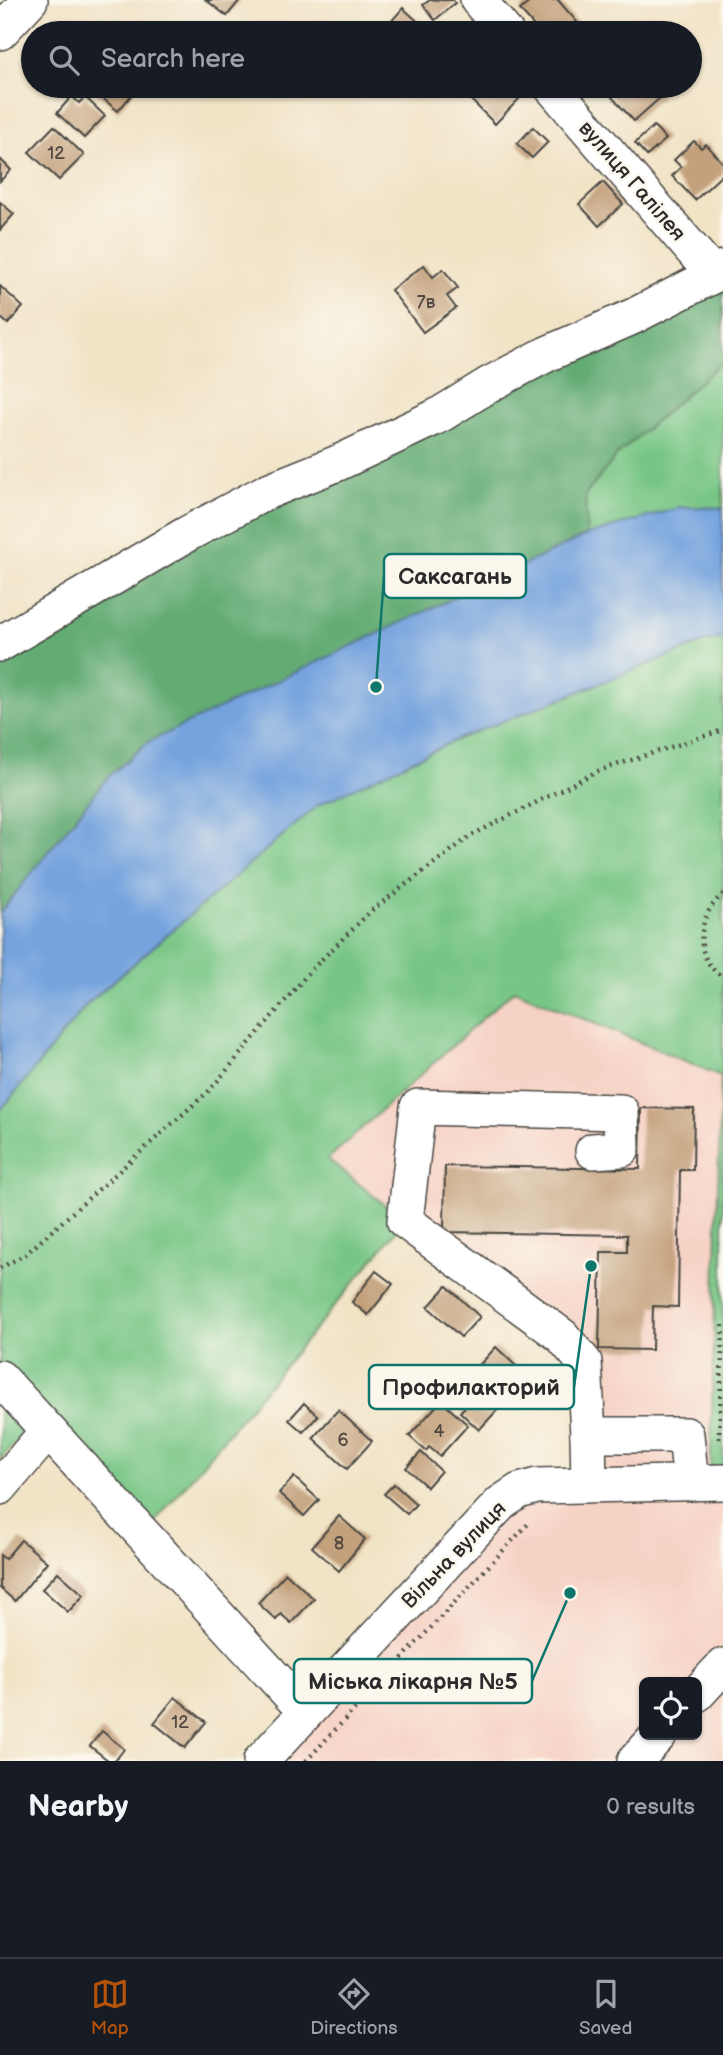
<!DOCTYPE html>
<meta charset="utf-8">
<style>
:root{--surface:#171b24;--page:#242831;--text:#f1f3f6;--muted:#9ea1a6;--line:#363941;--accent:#b45309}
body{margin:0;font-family:"Balsamiq Sans",sans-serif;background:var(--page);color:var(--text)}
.controls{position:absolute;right:21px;bottom:21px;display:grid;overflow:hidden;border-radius:10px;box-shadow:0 2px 5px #0004}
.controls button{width:63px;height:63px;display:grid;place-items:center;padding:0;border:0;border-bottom:2px solid var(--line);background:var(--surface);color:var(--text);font:35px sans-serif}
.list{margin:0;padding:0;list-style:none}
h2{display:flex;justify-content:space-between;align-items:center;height:91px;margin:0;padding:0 28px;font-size:30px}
h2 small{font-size:23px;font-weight:400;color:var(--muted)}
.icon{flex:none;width:38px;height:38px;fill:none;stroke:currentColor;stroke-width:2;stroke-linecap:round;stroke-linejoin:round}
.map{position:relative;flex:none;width:723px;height:1761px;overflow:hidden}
.search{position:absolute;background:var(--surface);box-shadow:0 2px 5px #0004;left:21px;right:21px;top:21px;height:77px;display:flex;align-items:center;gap:18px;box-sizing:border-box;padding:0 24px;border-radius:38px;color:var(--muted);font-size:26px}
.sheet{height:196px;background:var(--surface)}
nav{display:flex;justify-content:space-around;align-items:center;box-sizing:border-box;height:98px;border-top:2px solid var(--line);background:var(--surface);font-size:19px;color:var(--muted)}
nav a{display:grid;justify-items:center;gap:4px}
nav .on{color:var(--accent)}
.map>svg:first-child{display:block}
.built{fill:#f6d2c5;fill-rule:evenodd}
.green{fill:#78c686;stroke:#527858;stroke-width:2}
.forest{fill:#62ab73;stroke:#466b4f;stroke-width:2}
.water{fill:#75a3de;stroke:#506784;stroke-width:2}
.building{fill:#c4a17d}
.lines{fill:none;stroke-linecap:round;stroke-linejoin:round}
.minor-casing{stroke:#494742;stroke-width:38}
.path{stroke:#494742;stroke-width:4.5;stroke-dasharray:2 5;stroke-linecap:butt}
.minor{stroke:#fff;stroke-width:35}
.labels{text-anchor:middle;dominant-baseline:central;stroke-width:5;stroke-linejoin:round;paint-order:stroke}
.number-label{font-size:18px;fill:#514840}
.street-label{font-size:21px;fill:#2b2b2b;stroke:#fbf7ec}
.leader{fill:none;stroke:#0f766e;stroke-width:2.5}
.callout-dot{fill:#0f766e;stroke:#fbf7ec;stroke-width:2.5}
.callout{fill:#fbf7ec;stroke:#0f766e;stroke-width:2.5}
.callout-label{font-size:23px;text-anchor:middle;font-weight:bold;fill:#2b2b2b}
</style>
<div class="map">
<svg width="723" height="1761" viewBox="0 0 723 1761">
<rect width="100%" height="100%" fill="#fbf7ec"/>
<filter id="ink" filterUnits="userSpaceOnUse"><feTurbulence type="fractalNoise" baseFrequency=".0143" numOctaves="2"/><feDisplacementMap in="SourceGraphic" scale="14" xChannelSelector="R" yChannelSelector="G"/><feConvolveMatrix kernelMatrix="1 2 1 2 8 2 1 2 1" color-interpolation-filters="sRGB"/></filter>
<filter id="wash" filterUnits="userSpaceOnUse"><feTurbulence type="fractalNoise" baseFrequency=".00686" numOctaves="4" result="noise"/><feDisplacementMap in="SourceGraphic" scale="28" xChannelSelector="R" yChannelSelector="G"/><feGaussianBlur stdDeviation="1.57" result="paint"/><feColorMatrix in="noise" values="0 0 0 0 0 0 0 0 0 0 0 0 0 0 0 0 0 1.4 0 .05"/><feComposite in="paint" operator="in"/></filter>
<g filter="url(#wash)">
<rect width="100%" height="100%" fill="#f1e3c6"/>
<path class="built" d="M514 990 721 1076 710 1482H723V1761H261L501 1503 588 1484 584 1362 328 1159ZM644 1682H697V1735H644Z"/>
<g class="green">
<path d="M723 361V508L681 507 587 535 585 496 617 455Z"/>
<path d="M723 638V1482L710 1483 721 1076 514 990 328 1159 405 1221 143 1536 36 1418 0 1460V1111L88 1003 318 805 460 738 708 641Z"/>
</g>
<path class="forest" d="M723 268V361L617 455 585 495 587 535 148 742 108 777 0 913V644Z"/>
<path class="water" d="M681 507 723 508V638L708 641 460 738 318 805 88 1003 0 1111V913L108 777 148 742 587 535Z"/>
<g id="blocks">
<g class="building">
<path d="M206 0H240L227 16Z"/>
<path d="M430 0H453L455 3 435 20 423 5Z"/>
<path d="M532 0H558L584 30 580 33H540L520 10Z"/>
<path d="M403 8 424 27 418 33H384L382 32Z"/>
<path d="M88 86H127L134 92 118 111Z"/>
<path d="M484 86H506L519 99 495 124 470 99Z"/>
<path d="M622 86H650L661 97 634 121 611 96Z"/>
<path d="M72 96 79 103 85 97 105 116 84 138 57 113Z"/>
<path d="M54 126 84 155 59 180 29 152Z"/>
<path d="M654 126 666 139 647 156 635 143Z"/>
<path d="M533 127 548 142 532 158 517 144Z"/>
<path d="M694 141 701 148 706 144 723 163V174L695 200 672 176 681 167 674 160Z"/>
<path d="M0 159 11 170 0 181Z"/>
<path d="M603 182 623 204 599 226 579 204Z"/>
<path d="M0 202 14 214 0 230Z"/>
<path d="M424 265 433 277 443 269 458 288 447 296 456 308 423 332 391 290Z"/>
<path d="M0 286 23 307 8 324 0 317Z"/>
<path d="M641 1108 694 1109 693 1170H680L678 1307 653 1306 652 1350 599 1349 601 1252H627V1235L444 1232 445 1166 640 1169Z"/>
<path d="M376 1271 393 1284 368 1315 352 1302Z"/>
<path d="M447 1286 480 1317 461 1337 428 1307Z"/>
<path d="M496 1347 518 1368 496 1391 474 1371Z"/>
<path d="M481 1390 500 1407 479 1430 460 1412Z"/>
<path d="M441 1401 468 1425 440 1456 429 1447 426 1451 409 1436Z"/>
<path d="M304 1403 318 1416 303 1432 289 1420Z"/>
<path d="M338 1410 372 1441 347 1469 313 1438Z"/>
<path d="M421 1452 441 1471 427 1487 406 1468Z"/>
<path d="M294 1477 319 1500 304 1516 279 1493Z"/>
<path d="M394 1484 416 1504 407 1514 384 1494Z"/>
<path d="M339 1516 365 1539 339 1571 312 1547Z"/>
<path d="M21 1540 47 1562 15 1601 0 1588V1555L5 1559Z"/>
<path d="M58 1572 84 1595 68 1612 42 1589Z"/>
<path d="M286 1573 314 1599 291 1623 281 1614 276 1620 258 1603Z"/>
<path d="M175 1697 206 1722 185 1748 154 1723Z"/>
<path d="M102 1731 124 1749 115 1761H109L90 1746Z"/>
</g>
</g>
</g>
<g filter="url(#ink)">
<use href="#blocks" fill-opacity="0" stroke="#494742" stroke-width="2"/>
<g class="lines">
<defs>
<g id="minor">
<path d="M478 0 506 33"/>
<path d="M0 32 30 0"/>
<path d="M551 86 714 275"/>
<path d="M0 644 187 534 268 491 338 463 438 416 490 384 547 354 632 317 714 275 723 268"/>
<path d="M0 1378 305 1711"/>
<path d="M588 1435 584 1362 562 1336 405 1221 418 1107 621 1112 622 1149 593 1151"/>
<path d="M589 1484 588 1435H686L691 1483"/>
<path d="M0 1487 48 1431"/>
<path d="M697 1694 723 1666"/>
<path d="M261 1761 501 1503 519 1491 537 1486 723 1482"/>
<path d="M635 1761 659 1735"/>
</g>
</defs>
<use href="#minor" class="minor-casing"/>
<g class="path">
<path d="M723 894C698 914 691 958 723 977"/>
<path d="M0 1268 26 1254 210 1090 311 970 372 910 472 835 598 771 723 730"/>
<path d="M719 1439 723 1324"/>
<path d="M306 1761 528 1524"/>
</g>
<use href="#minor" class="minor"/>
</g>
</g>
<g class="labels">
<g class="number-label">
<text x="56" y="153">12</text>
<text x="426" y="302">7в</text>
<text x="439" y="1431">4</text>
<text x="343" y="1440">6</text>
<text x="339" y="1543">8</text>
<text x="180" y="1722">12</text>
</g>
<g class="street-label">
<text transform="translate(632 181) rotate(49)">вулиця Галілея</text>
<text transform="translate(454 1555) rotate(-46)">Вільна вулиця</text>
</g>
</g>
<path class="leader" d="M376 687L384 576M591 1266L574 1387M570 1593L532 1681"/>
<g class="callout-dot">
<circle cx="376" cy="687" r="7"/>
<circle cx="591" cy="1266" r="7"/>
<circle cx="570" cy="1593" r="7"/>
</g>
<g class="callout">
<rect x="384" y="554" width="142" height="44" rx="7"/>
<rect x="369" y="1365" width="205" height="44" rx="7"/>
<rect x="294" y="1659" width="238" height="44" rx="7"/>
</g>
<g class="callout-label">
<text x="455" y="584">Саксагань</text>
<text x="471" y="1395">Профилакторий</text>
<text x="413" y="1689">Міська лікарня №5</text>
</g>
</svg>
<div class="controls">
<button><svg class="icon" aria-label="locate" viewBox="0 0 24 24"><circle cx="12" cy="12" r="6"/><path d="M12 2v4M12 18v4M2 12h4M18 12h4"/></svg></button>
</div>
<div class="search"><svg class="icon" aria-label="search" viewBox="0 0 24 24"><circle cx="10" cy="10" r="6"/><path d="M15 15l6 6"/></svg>Search here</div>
</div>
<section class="sheet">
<h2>Nearby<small>0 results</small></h2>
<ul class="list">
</ul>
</section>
<nav>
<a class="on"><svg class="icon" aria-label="map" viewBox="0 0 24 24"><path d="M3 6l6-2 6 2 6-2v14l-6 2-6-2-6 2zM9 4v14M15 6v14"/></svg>Map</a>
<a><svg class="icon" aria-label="directions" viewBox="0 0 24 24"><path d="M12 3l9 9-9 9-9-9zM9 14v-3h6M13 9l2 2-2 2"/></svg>Directions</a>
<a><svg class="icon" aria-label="saved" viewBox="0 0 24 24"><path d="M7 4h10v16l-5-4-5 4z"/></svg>Saved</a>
</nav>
